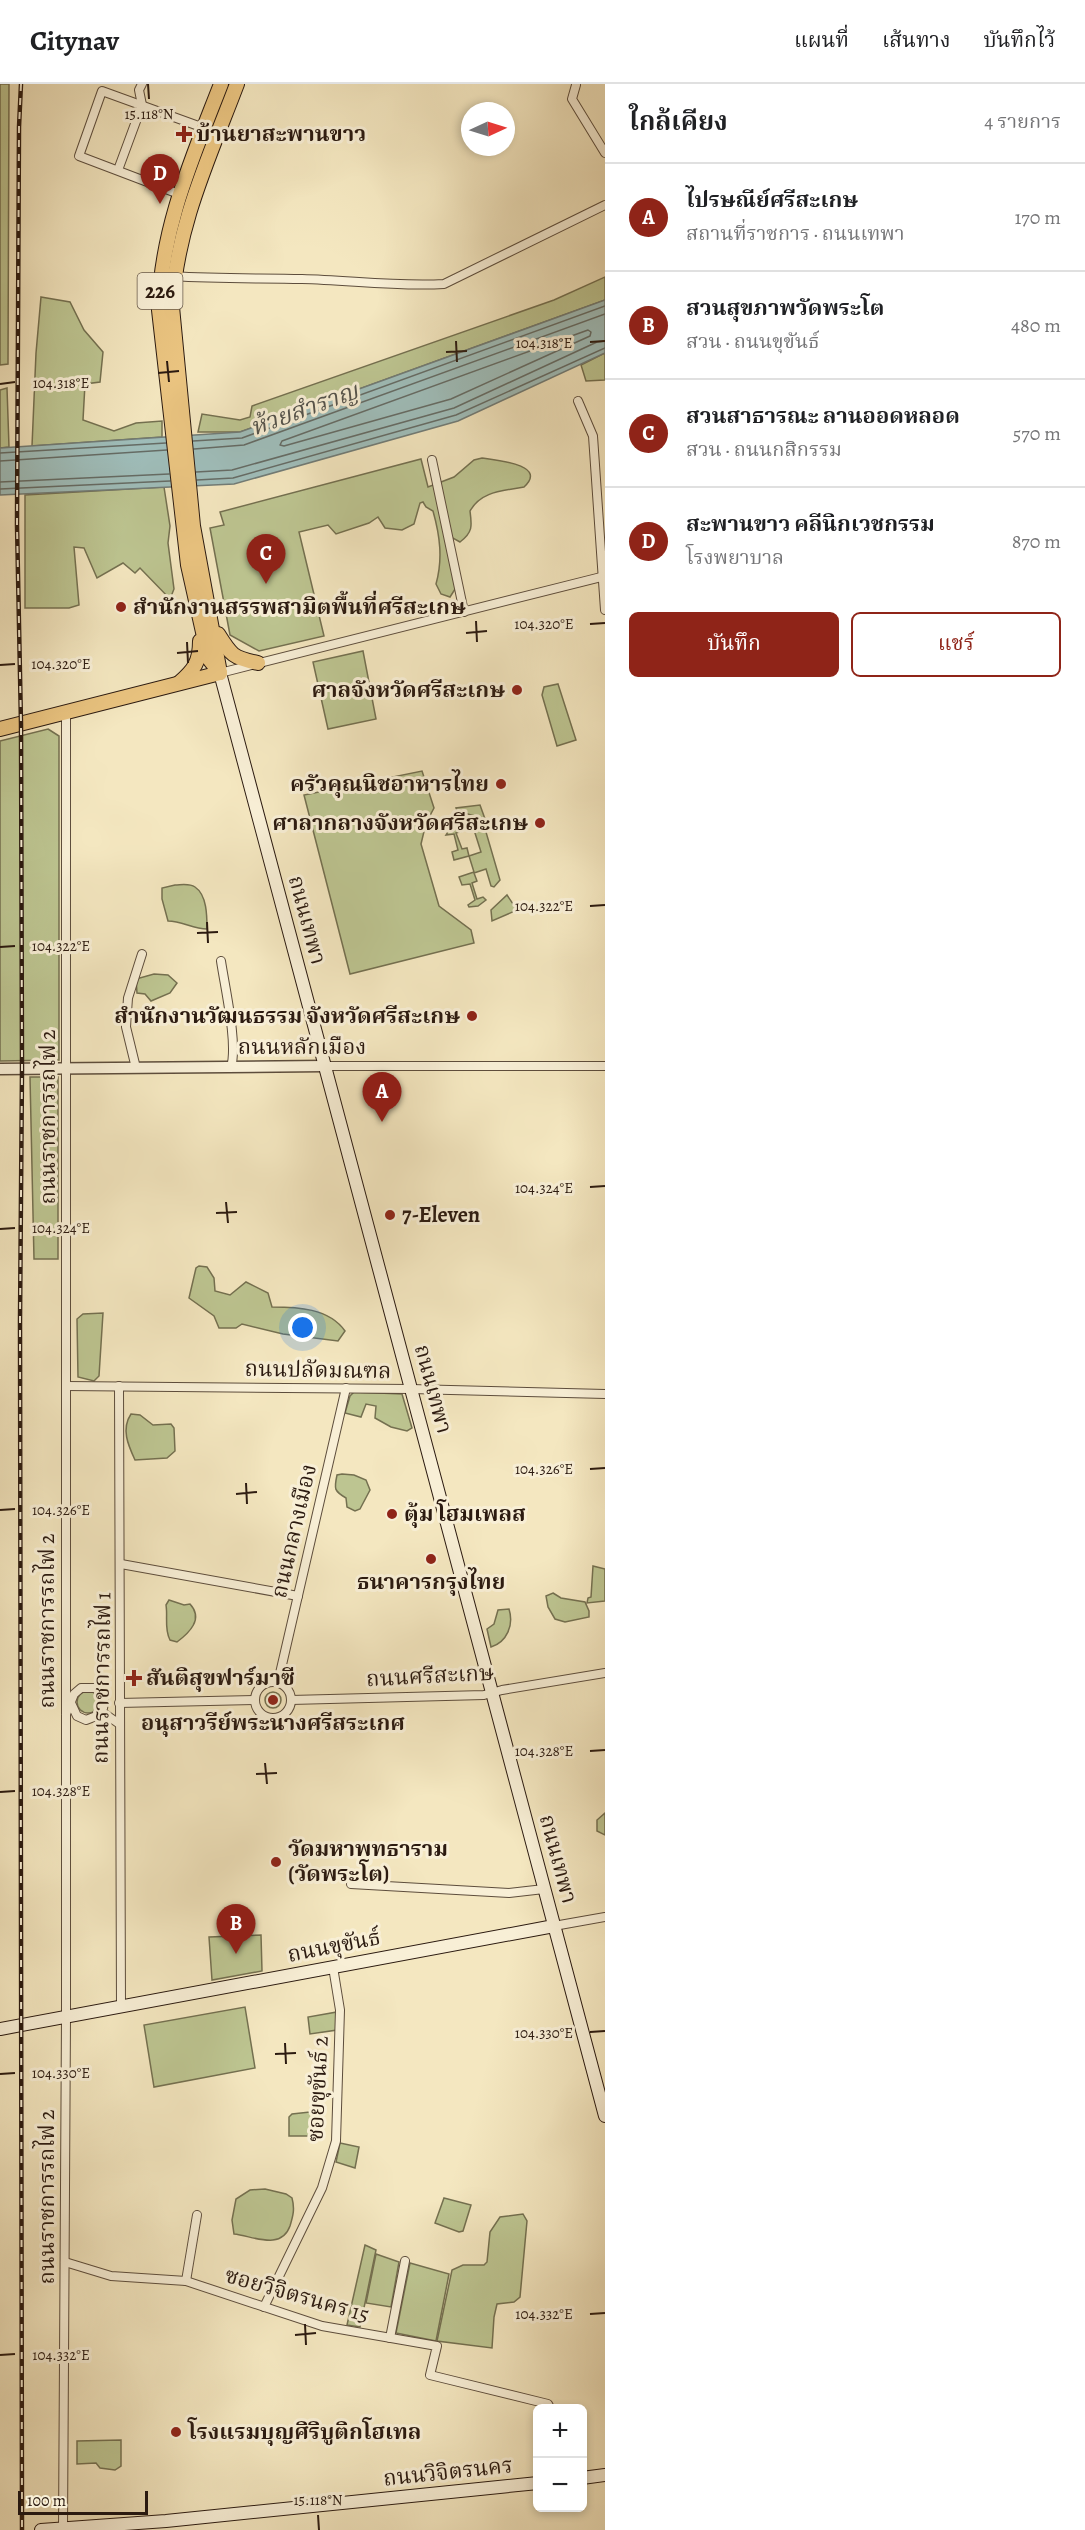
<!DOCTYPE html>
<html lang="th">
<meta charset="utf-8">
<style>
:root{--surface:#fff;--page:#f6f6f6;--text:#202124;--muted:#757577;--line:#e0e0e0;--accent:#8f2418}
body{margin:0;font-family:Alegreya,"Noto Serif Thai",serif;background:var(--page);color:var(--text)}
.controls{position:absolute;right:18px;bottom:18px;display:grid;overflow:hidden;border-radius:9px;box-shadow:0 3px 9px #0003}
.controls button{width:54px;height:54px;display:grid;place-items:center;padding:0;border:0;border-bottom:2px solid var(--line);background:var(--surface);color:var(--text);font:30px sans-serif}
.compass{position:absolute;left:461px;top:18px;width:54px;height:54px;border-radius:50%;background:var(--surface);box-shadow:0 3px 9px #0003;rotate:86deg}
.scale{position:absolute;left:18px;bottom:15px;width:130px;box-sizing:border-box;padding-left:6px;border:3px solid #2b1a10;border-top:0;font-size:16px;line-height:21px;white-space:nowrap;color:#2b1a10;-webkit-text-stroke:4px #f8efd6;paint-order:stroke}
.you{position:absolute;left:303px;top:1244px;width:21px;height:21px;margin:-15px;border:4px solid #fff;border-radius:50%;background:#1a73e8;box-shadow:0 0 0 9px #1a73e833}
.badge{display:grid;place-items:center;width:39px;height:39px;border-radius:50%;background:var(--accent);color:#fff;font-size:20px;font-weight:700}
.pin{position:absolute;translate:-50% -50px;filter:drop-shadow(0 2px 3px #0008)}
.pin::after{content:'';position:absolute;top:32px;width:21px;height:18px;background:inherit;clip-path:polygon(0 0,100% 0,50% 100%)}
.list{margin:0;padding:0;list-style:none}
h2{display:flex;justify-content:space-between;align-items:center;height:78px;margin:0;padding:0 24px;font-size:26px}
h2 small{font-size:20px;font-weight:400;color:var(--muted)}
.list li{display:grid;grid-template-columns:39px 1fr auto;gap:18px;align-items:center;box-sizing:border-box;height:108px;padding:0 24px;border-top:2px solid var(--line)}
.list b{display:block;font-size:22px;white-space:nowrap}
.list p{margin:0;font-size:20px;white-space:nowrap;color:var(--muted)}
.list em{font-size:20px;font-style:normal;color:var(--muted)}
.actions{display:flex;gap:12px;padding:18px 24px}
.actions a{flex:1;padding:14px 0;border:2px solid var(--accent);border-radius:9px;text-align:center;font-size:21px;color:var(--accent)}
.actions .main{background:var(--accent);color:#fff}
.map{position:relative;flex:none;width:605px;height:2446px;overflow:hidden}
header{display:flex;align-items:center;gap:36px;box-sizing:border-box;height:84px;padding:0 30px;background:var(--surface);border-bottom:2px solid var(--line)}
header strong{font-size:28px}
nav{display:flex;gap:33px;margin-inline-start:auto;font-size:21px}
main{display:flex}
aside{flex:1;background:var(--surface)}
.map>svg:first-child{display:block}
.green{fill:#bdc591;stroke:#747050;stroke-width:1.5}
.water{fill:#9fbebb;stroke:#717c77;stroke-width:1.5}
.lines{fill:none;stroke-linecap:round;stroke-linejoin:round}
.shore{stroke:#656c66;stroke-width:1.5}
.minor-casing{stroke:#5d4d3c;stroke-width:10}
.tertiary-casing{stroke:#5d4d3c;stroke-width:13}
.secondary-casing{stroke:#2b1a10;stroke-width:14}
.primary-casing{stroke:#2b1a10;stroke-width:16}
.minor{stroke:#f8efd6;stroke-width:8}
.tertiary{stroke:#f8efd6;stroke-width:10}
.secondary{stroke:#f8efd6;stroke-width:12}
.primary{stroke:#eac480;stroke-width:14}
.rail-casing{stroke:#2b1a10;stroke-width:4.5}
.rail{stroke:#f8efd6;stroke-width:2;stroke-dasharray:7;stroke-linecap:butt}
.ticks{fill:none;stroke:#2b1a10;stroke-width:2}
.poi-dot{fill:#8f2418;stroke:#f8efd6;stroke-width:2}
.labels{text-anchor:middle;dominant-baseline:central;stroke-width:6;stroke-linejoin:round;paint-order:stroke}
.shield{fill:#f8efd6;stroke:#685a4b;stroke-width:1.5}
.shield-label{font-size:21px;font-weight:bold;fill:#2b1a10}
.poi-label{font-size:22px;font-weight:bold;fill:#2b1a10;stroke:#f8efd6;text-anchor:start}
.street-label{font-size:22px;fill:#2b1a10;stroke:#f8efd6}
.water-label{font-size:24px;font-style:italic;fill:#54534c;stroke:#f8efd6}
.ticks-label{font-size:15px;text-anchor:middle;fill:#2b1a10;stroke:#f8efd6;stroke-width:6;stroke-linejoin:round;paint-order:stroke}
</style>
<header>
<strong>Citynav</strong>
<nav><a>แผนที่</a><a>เส้นทาง</a><a>บันทึกไว้</a></nav>
</header>
<main>
<div class="map">
<svg width="605" height="2446" viewBox="0 0 605 2446">
<rect width="100%" height="100%" fill="#f4e7c0"/>
<filter id="stains"><feTurbulence type="fractalNoise" baseFrequency=".00333" numOctaves="4"/><feColorMatrix values="0 0 0 0 .2 0 0 0 0 .09 0 0 0 0 .02 0 0 0 .5 -.17"/></filter>
<radialGradient id="worn" r=".72"><stop offset=".6" stop-color="#630" stop-opacity="0"/><stop offset="1" stop-color="#630" stop-opacity=".3"/></radialGradient>
<g class="green">
<path d="M0 0H9L8 280 0 281Z"/>
<path d="M227 0H231L191 103 203 62Z"/>
<path d="M605 193V216L240 348H198L202 330 240 336 250 333 252 322 554 216Z"/>
<path d="M41 213 70 218 84 246 103 268 100 298 85 300 83 336 114 347 136 339 162 337V353L32 362 36 269Z"/>
<path d="M605 269V296L586 297 581 281Z"/>
<path d="M7 304 9 363 0 364V306Z"/>
<path d="M482 374C494 376 549 380 524 403 503 407 481 407 470 427 472 442 473 448 460 458L453 454 449 456 457 502 450 513 441 510 436 500C443 475 440 452 433 427L426 423 423 418 420 419 414 440 402 446 385 444 378 433 369 439 336 450 328 441 299 448 324 552 259 567 230 551 210 444 224 441 220 428 421 375 428 403 454 393 474 376Z"/>
<path d="M164 403 170 442 168 459 174 505 170 515 140 484 135 489 123 479 97 494 84 464 74 463 79 521 69 524H25V411Z"/>
<path d="M363 567 376 635 328 645 313 578Z"/>
<path d="M558 600 576 656 557 662 542 611 544 603Z"/>
<path d="M48 645 59 652V976L0 977V657Z"/>
<path d="M422 687 434 724 426 739 421 760 439 822 471 846 474 859 350 890 304 711Z"/>
<path d="M480 721 485 735 457 727 456 724Z"/>
<path d="M451 743 463 745V747L456 749 462 765 467 764 469 772 481 768 475 749 477 745 486 748 500 796 494 803 491 802 486 785 474 789 477 797 472 799 477 815 483 813 486 816 478 822 469 823 468 821 475 816 470 800 462 801 459 793 474 788 469 772 454 776 452 768 458 766 454 750 446 751Z"/>
<path d="M175 801C181 801 189 799 195 803 207 811 207 832 207 845 193 845 182 837 168 837L162 815V804Z"/>
<path d="M507 811 517 826 492 837 491 826Z"/>
<path d="M154 890 168 891 177 899 170 909 151 917 145 910 137 909 136 895Z"/>
<path d="M30 993H58V1175H34Z"/>
<path d="M199 1182 207 1183 214 1194 215 1207 230 1211 246 1198 268 1209 272 1223C297 1223 329 1224 345 1247L338 1257 283 1250 242 1240 236 1244H219L214 1232 189 1214 196 1184Z"/>
<path d="M103 1229 99 1292 94 1297 78 1293 77 1235 83 1230Z"/>
<path d="M354 1308 402 1310 412 1344 407 1347 391 1343 375 1334 376 1322 366 1320 361 1333 345 1329 350 1312Z"/>
<path d="M131 1330 140 1331 153 1341 171 1340 174 1344 175 1367 167 1374 135 1376C128 1361 121 1345 131 1330Z"/>
<path d="M342 1390 354 1391 366 1396 370 1406 360 1425 355 1427 347 1423 346 1414C334 1407 334 1405 337 1391Z"/>
<path d="M593 1482 605 1485V1517L587 1519 588 1514 591 1513Z"/>
<path d="M553 1509 561 1514 585 1518 589 1527V1533L565 1538 555 1535 548 1523 546 1512Z"/>
<path d="M169 1516 184 1521 190 1520C204 1535 189 1549 177 1558L170 1556C164 1545 168 1533 166 1521Z"/>
<path d="M509 1525C514 1541 507 1558 491 1563L487 1545 494 1540 498 1526Z"/>
<circle cx="88" cy="1618" r="11"/>
<circle cx="273" cy="1616" r="8"/>
<path d="M605 1729V1751L597 1747V1736Z"/>
<path d="M261 1851 262 1887 212 1896 209 1853Z"/>
<path d="M245 1923 255 1984 154 2003 144 1941Z"/>
<path d="M337 1928V1946L310 1950 308 1933Z"/>
<path d="M310 2028 320 2032 322 2038 318 2050 313 2052H289V2033L292 2030Z"/>
<path d="M340 2059 359 2063 355 2084 336 2078Z"/>
<path d="M265 2105 286 2110 292 2114C295 2125 293 2132 290 2142 281 2167 253 2152 234 2150L232 2136 236 2115 250 2106Z"/>
<path d="M444 2114 471 2121 463 2147 459 2148 435 2139Z"/>
<path d="M523 2130 527 2137 520 2213 514 2218 497 2220 494 2233 492 2264 437 2257 452 2186 463 2181H484L487 2178 490 2148 500 2133Z"/>
<path d="M365 2161 376 2166 360 2243 347 2241Z"/>
<path d="M376 2170 399 2178 391 2223 366 2219Z"/>
<path d="M410 2179 449 2190 436 2257 396 2249Z"/>
<path d="M121 2356V2382L115 2386 100 2384 96 2379 77 2380V2357Z"/>
</g>
<path class="water" d="M605 216V269L458 337 234 400 0 411V364L240 348Z"/>
<g class="lines">
<g class="shore">
<path d="M588 246 591 248 590 252 451 315 284 362 280 361 282 357Z"/>
<path d="M193 357 242 354 605 222"/>
<path d="M194 365 244 361 605 230"/>
<path d="M0 369 166 359"/>
<path d="M0 377 167 366"/>
<path d="M196 388 232 386 454 324 597 258 605 257"/>
<path d="M197 396 233 394 456 331 605 264"/>
<path d="M0 398 169 390"/>
<path d="M0 405 170 397"/>
</g>
<defs>
<g id="minor">
<path d="M576 1 572 15 605 69"/>
<path d="M118 86 142 21 139 6 142 0"/>
<path d="M179 110 79 72 102 7 204 44"/>
<path d="M173 192C216 195 259 194 302 195 349 196 397 203 444 200L605 121"/>
<path d="M578 317 593 352 605 526"/>
<path d="M432 376 464 528"/>
<path d="M220 589 605 492"/>
<path d="M221 877C225 904 238 960 231 983"/>
<path d="M324 982H605"/>
<path d="M136 984 126 943 128 914 142 870"/>
<path d="M66 1302 411 1305 605 1310"/>
<path d="M119 1302 121 1923"/>
<path d="M121 1480 298 1512"/>
<circle cx="273" cy="1616" r="18"/>
<path d="M278 1598 346 1304"/>
<path d="M291 1616 484 1611 502 1606 605 1589"/>
<path d="M119 1619 254 1616"/>
<path d="M102 1628 118 1639"/>
<path d="M66 1630 74 1610 81 1604H95C105 1611 107 1621 99 1631L86 1636 77 1632 71 1619"/>
<path d="M351 1800 509 1809 544 1805"/>
<path d="M554 1842 605 1833"/>
<path d="M65 2178 111 2192 186 2197 322 2242 437 2262 430 2291 548 2320 550 2324"/>
<path d="M186 2197 197 2131"/>
<path d="M264 2223 322 2104 336 2057 340 1926 333 1883"/>
<path d="M390 2254 405 2177"/>
<path d="M63 2446 66 1933V629"/>
</g>
<path id="tertiary" d="M0 985 324 982"/>
<g id="secondary">
<path d="M220 589 605 2032"/>
<path d="M0 1945 554 1842"/>
<path d="M582 2394 605 2391"/>
<path d="M41 2446 166 2437 538 2399"/>
</g>
<g id="primary">
<path d="M218 550C231 571 233 574 258 579"/>
<path d="M220 589 209 575 188 481 159 226C161 144 192 75 221 0"/>
<path d="M220 589 193 442 172 223C176 143 209 74 237 0"/>
<path d="M179 599C194 586 200 578 200 557"/>
<path d="M0 645 220 589"/>
</g>
</defs>
<use href="#minor" class="minor-casing"/>
<use href="#tertiary" class="tertiary-casing"/>
<use href="#secondary" class="secondary-casing"/>
<use href="#primary" class="primary-casing"/>
<use href="#minor" class="minor"/>
<use href="#tertiary" class="tertiary"/>
<use href="#secondary" class="secondary"/>
<use href="#primary" class="primary"/>
<defs>
<path id="rail" d="M21 0 19 43 17 441 21 640 22 985 20 1237 22 2446"/>
</defs>
<use href="#rail" class="rail-casing"/>
<use href="#rail" class="rail"/>
</g>
<path class="ticks" d="M148 0 149 15M456 257 457 278M590 258 605 257M446 268 467 267M167 277 169 298M158 289 179 287M0 300 15 298M476 537 477 558M590 540 605 539M466 549 487 547M187 558 188 579M177 569 198 567M0 581 15 580M590 822 605 821M207 838 208 859M197 849 218 848M0 863 15 862M590 1103 605 1102M226 1118 228 1139M216 1129 237 1128M0 1145 15 1144M590 1385 605 1384M246 1399 247 1420M236 1410 257 1408M0 1426 15 1425M590 1667 605 1666M265 1679 267 1700M256 1690 277 1689M0 1708 15 1707M590 1948 605 1947M285 1959 286 1980M275 1970 296 1969M0 1990 15 1989M590 2230 605 2229M305 2240 306 2261M295 2251 316 2249M0 2271 15 2270M318 2431 319 2446"/>
<g class="poi-dot">
<path d="M181 41h6v6h6v6h-6v6h-6v-6h-6v-6h6z"/>
<circle cx="121" cy="523" r="6"/>
<circle cx="517" cy="606" r="6"/>
<circle cx="501" cy="700" r="6"/>
<circle cx="540" cy="739" r="6"/>
<circle cx="472" cy="932" r="6"/>
<circle cx="390" cy="1131" r="6"/>
<circle cx="392" cy="1430" r="6"/>
<circle cx="431" cy="1475" r="6"/>
<path d="M131 1585h6v6h6v6h-6v6h-6v-6h-6v-6h6z"/>
<circle cx="273" cy="1616" r="6"/>
<circle cx="276" cy="1778" r="6"/>
<circle cx="176" cy="2348" r="6"/>
</g>
<g class="labels">
<rect class="shield" x="137.5" y="189" width="45" height="36" rx="4.5"/>
<g class="shield-label">
<text x="160" y="207">226</text>
</g>
<g class="poi-label">
<text x="196" y="50">บ้านยาสะพานขาว</text>
<text x="133" y="523">สำนักงานสรรพสามิตพื้นที่ศรีสะเกษ</text>
<text x="505" y="606" text-anchor="end">ศาลจังหวัดศรีสะเกษ</text>
<text x="489" y="700" text-anchor="end">ครัวคุณนิชอาหารไทย</text>
<text x="528" y="739" text-anchor="end">ศาลากลางจังหวัดศรีสะเกษ</text>
<text x="460" y="932" text-anchor="end">สำนักงานวัฒนธรรม จังหวัดศรีสะเกษ</text>
<text x="402" y="1131">7-Eleven</text>
<text x="404" y="1430">ตุ้ม โฮมเพลส</text>
<text x="431" y="1498" text-anchor="middle">ธนาคารกรุงไทย</text>
<text x="146" y="1594">สันติสุขฟาร์มาซี</text>
<text x="273" y="1639" text-anchor="middle">อนุสาวรีย์พระนางศรีสระเกศ</text>
<text x="288" y="1765">วัดมหาพุทธาราม<tspan x="288" dy="25">(วัดพระโต)</tspan></text>
<text x="188" y="2348">โรงแรมบุญศิริบูติกโฮเทล</text>
</g>
<g class="street-label">
<text transform="translate(307 836) rotate(75)">ถนนเทพา</text>
<text x="302" y="963">ถนนหลักเมือง</text>
<text transform="translate(48 1033) rotate(-90)">ถนนราชการรถไฟ 2</text>
<text transform="translate(318 1286) rotate(1)">ถนนปลัดมณฑล</text>
<text transform="translate(433 1305) rotate(75)">ถนนเทพา</text>
<text transform="translate(294 1447) rotate(-77)">ถนนกลางเมือง</text>
<text transform="translate(47 1537) rotate(-90)">ถนนราชการรถไฟ 2</text>
<text transform="translate(430 1592) rotate(-3)">ถนนศรีสะเกษ</text>
<text transform="translate(102 1594) rotate(-89)">ถนนราชการรถไฟ 1</text>
<text transform="translate(558 1775) rotate(75)">ถนนเทพา</text>
<text transform="translate(334 1862) rotate(-11)">ถนนขุขันธ์</text>
<text transform="translate(318 2005) rotate(-87)">ซอยขุขันธ์ 2</text>
<text transform="translate(47 2113) rotate(-90)">ถนนราชการรถไฟ 2</text>
<text transform="translate(297 2211) rotate(16)">ซอยวิจิตรนคร 15</text>
<text transform="translate(448 2388) rotate(-6)">ถนนวิจิตรนคร</text>
</g>
<g class="water-label">
<text transform="translate(304 325) rotate(-20)">ห้วยสำราญ</text>
</g>
</g>
<g class="ticks-label">
<text x="149" y="35">15.118°N</text>
<text x="544" y="264">104.318°E</text>
<text x="61" y="304">104.318°E</text>
<text x="544" y="545">104.320°E</text>
<text x="61" y="585">104.320°E</text>
<text x="544" y="827">104.322°E</text>
<text x="61" y="867">104.322°E</text>
<text x="544" y="1109">104.324°E</text>
<text x="61" y="1149">104.324°E</text>
<text x="544" y="1390">104.326°E</text>
<text x="61" y="1431">104.326°E</text>
<text x="544" y="1672">104.328°E</text>
<text x="61" y="1712">104.328°E</text>
<text x="544" y="1954">104.330°E</text>
<text x="61" y="1994">104.330°E</text>
<text x="544" y="2235">104.332°E</text>
<text x="61" y="2276">104.332°E</text>
<text x="318" y="2421">15.118°N</text>
</g>
<rect width="100%" height="100%" filter="url(#stains)"/>
<rect width="100%" height="100%" fill="url(#worn)"/>
</svg>
<div class="controls">
<button>+</button>
<button>−</button>
</div>
<svg class="compass" viewBox="-18 -18 36 36"><path d="M0-13l5 13h-10z" fill="#e53935"/><path d="M0 13l5-13h-10z" fill="#757577"/></svg>
<div class="scale">100 m</div>
<div class="you"></div>
<div class="pin badge" style="left:382px;top:1038px">A</div>
<div class="pin badge" style="left:236px;top:1870px">B</div>
<div class="pin badge" style="left:266px;top:500px">C</div>
<div class="pin badge" style="left:160px;top:120px">D</div>
</div>
<aside>
<h2>ใกล้เคียง<small>4 รายการ</small></h2>
<ul class="list">
<li><span class="badge">A</span><div><b>ไปรษณีย์ศรีสะเกษ</b><p>สถานที่ราชการ · ถนนเทพา</p></div><em>170 m</em></li>
<li><span class="badge">B</span><div><b>สวนสุขภาพวัดพระโต</b><p>สวน · ถนนขุขันธ์</p></div><em>480 m</em></li>
<li><span class="badge">C</span><div><b>สวนสาธารณะ ลานออดหลอด</b><p>สวน · ถนนกสิกรรม</p></div><em>570 m</em></li>
<li><span class="badge">D</span><div><b>สะพานขาว คลีนิกเวชกรรม</b><p>โรงพยาบาล</p></div><em>870 m</em></li>
</ul>
<div class="actions"><a class="main">บันทึก</a><a>แชร์</a></div>
</aside>
</main>
